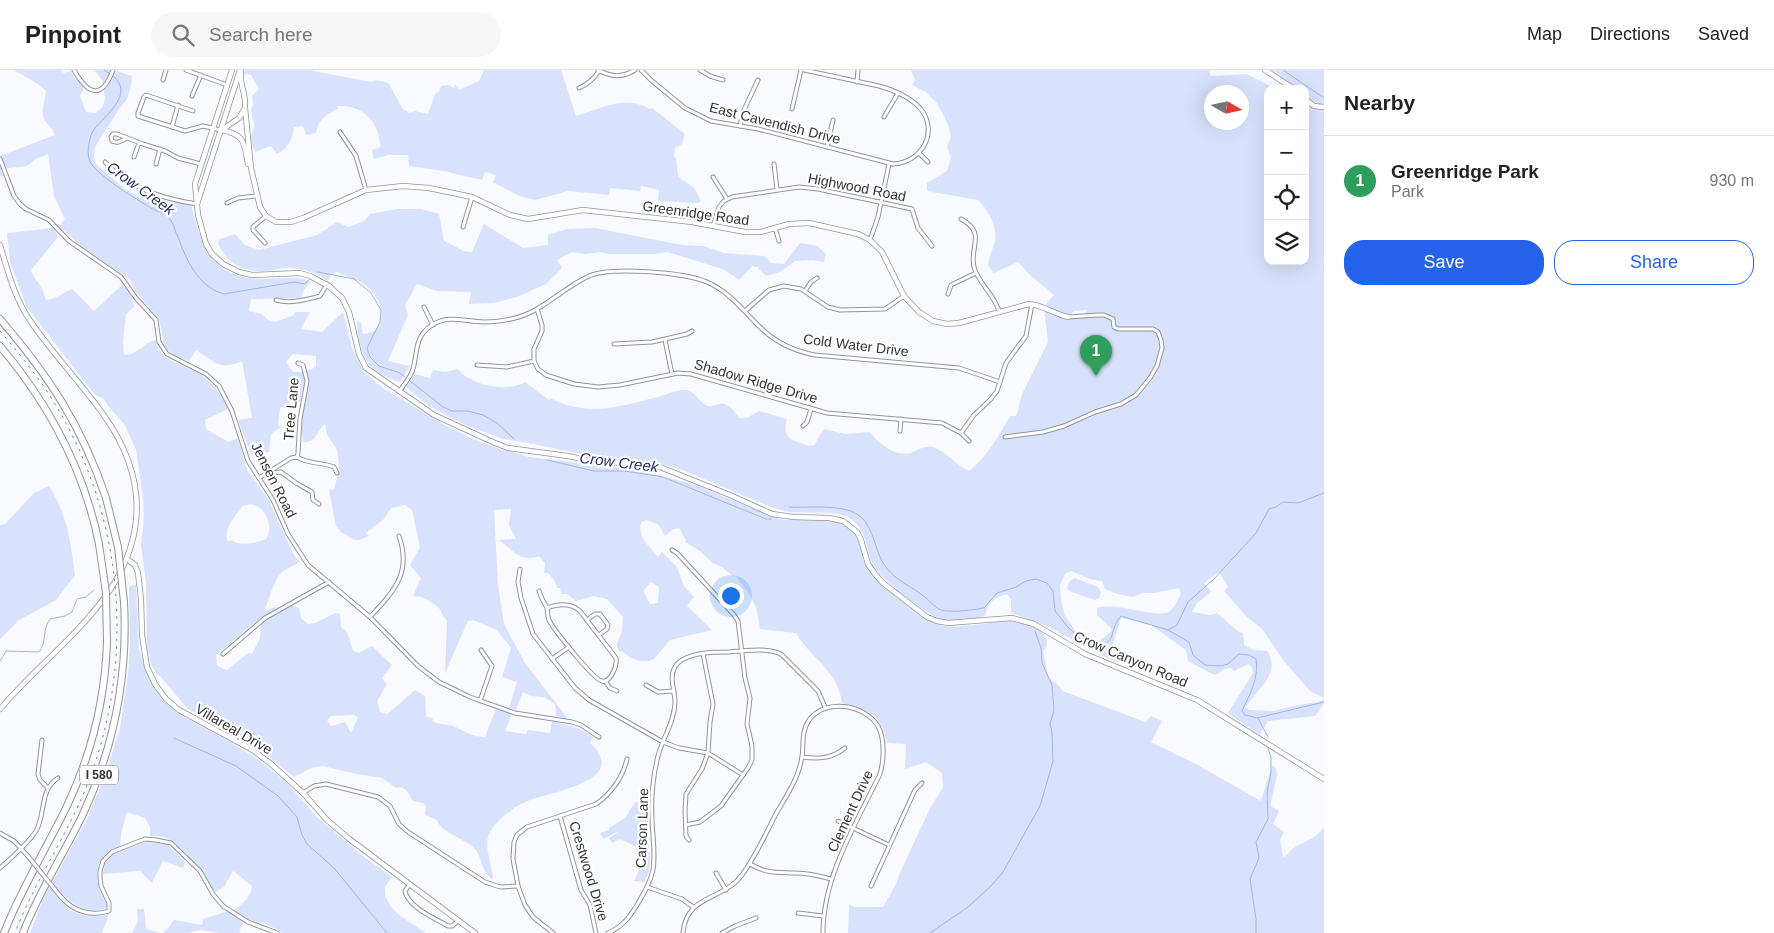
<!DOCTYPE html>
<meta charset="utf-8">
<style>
:root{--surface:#fff;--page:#f6f6f6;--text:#222;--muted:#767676;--line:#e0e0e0;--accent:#2563eb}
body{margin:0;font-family:Arial,sans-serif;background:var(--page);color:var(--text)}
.controls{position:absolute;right:15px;top:15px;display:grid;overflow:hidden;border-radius:10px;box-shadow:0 5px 20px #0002}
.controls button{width:45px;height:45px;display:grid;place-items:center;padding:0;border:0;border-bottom:1px solid var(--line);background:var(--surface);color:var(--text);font:25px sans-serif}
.compass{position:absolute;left:1204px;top:15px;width:45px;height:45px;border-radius:50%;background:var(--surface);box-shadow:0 5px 20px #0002;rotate:99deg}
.you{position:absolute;left:730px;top:525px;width:18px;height:18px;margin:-12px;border:4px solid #fff;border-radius:50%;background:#1a73e8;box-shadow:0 0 0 8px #1a73e833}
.badge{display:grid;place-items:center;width:32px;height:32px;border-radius:50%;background:var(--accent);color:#fff;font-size:16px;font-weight:700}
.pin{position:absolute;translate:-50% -41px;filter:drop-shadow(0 1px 2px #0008)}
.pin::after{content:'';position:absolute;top:26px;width:18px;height:15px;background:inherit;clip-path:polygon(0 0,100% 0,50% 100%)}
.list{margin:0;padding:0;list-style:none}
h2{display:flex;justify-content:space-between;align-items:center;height:65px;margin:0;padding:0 20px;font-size:21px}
h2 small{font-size:16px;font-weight:400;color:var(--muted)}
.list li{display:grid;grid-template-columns:32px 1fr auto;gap:15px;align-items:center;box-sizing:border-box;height:90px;padding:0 20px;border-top:1px solid var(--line)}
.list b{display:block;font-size:19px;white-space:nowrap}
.list p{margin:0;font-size:16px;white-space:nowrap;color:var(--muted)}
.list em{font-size:16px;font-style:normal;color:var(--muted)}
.actions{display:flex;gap:10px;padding:15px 20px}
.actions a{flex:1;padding:11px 0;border:1px solid var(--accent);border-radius:20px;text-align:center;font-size:18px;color:var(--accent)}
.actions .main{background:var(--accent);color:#fff}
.icon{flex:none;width:28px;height:28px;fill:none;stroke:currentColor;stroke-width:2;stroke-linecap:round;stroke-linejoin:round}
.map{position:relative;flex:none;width:1324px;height:863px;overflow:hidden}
header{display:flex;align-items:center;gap:30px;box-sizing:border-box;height:70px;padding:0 25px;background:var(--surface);border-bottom:1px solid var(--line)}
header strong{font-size:24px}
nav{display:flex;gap:28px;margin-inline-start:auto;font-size:18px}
.search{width:350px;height:45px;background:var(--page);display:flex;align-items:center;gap:12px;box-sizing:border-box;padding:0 18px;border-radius:28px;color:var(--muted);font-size:19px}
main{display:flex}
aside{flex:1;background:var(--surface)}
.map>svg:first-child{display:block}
.green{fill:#d8e2fc;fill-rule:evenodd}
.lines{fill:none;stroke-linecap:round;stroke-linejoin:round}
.stream{stroke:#a2b4e6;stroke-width:1}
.minor-casing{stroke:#939499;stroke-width:5}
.tertiary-casing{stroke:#939499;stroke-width:6}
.secondary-casing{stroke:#939499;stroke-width:6}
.motorway-casing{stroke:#939499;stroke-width:8}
.minor{stroke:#fff;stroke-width:3}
.tertiary{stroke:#fff;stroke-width:4.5}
.secondary{stroke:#fff;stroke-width:4.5}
.motorway{stroke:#fff;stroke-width:6}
.rail{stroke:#848588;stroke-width:1;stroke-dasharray:2.5 5;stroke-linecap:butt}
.minor-bridge-casing{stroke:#939499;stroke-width:5;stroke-linecap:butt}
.motorway-bridge-casing{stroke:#939499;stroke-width:8;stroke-linecap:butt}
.minor-bridge{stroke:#fff;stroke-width:3}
.motorway-bridge{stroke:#fff;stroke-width:6}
.labels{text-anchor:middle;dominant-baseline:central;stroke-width:4.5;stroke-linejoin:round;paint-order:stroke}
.shield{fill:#fff;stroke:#707072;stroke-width:1}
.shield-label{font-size:12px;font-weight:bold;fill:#323335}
.street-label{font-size:14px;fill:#323335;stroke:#fff}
.water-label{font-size:15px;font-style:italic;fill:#202f6a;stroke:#fff}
</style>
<header>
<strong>Pinpoint</strong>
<div class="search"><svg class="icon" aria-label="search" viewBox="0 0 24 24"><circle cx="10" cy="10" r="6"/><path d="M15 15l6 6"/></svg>Search here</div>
<nav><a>Map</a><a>Directions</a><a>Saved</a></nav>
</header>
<main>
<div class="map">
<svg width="1324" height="863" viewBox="0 0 1324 863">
<rect width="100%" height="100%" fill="#f8faff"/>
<g class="green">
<path d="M14 0H61L63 3 71 1 73 6 84 18 80 26 86 42 96 43 103 36 105 28 102 10 94 0H114L132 6 131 16 127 29 119 39 95 77 94 87 96 94 127 121 140 127 151 130 191 134C202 179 214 211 269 209 286 208 294 206 311 211L304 220 301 228 251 229 249 241 262 244 268 250 275 252 292 246 296 242H310L301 259 322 262 343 242 352 278 365 303 383 318 443 354 473 369 497 378 529 387 602 396 624 397 677 410 696 415 768 445 784 450H829L838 452 851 459 857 464 866 493 873 505 880 513 928 549 943 556 955 557 1009 551 1029 554 1039 558 1047 570V576L1043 581 1048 607 1058 615 1063 621 1145 652 1151 646 1162 651 1151 672 1194 693 1261 731 1272 695C1276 697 1277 701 1277 706L1270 736 1279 741 1273 754 1284 762 1280 770 1283 786 1285 787C1288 784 1292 778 1297 776 1308 769 1316 769 1324 757V863H848L849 835 855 837H883C889 826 896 817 899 805L931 736 943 718 942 703 926 692 905 699 906 674 887 673C881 644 869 640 842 633 838 600 811 589 796 563L760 559C757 533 752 526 735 506L734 507 722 497 713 493 700 481 685 472 686 470 679 458 672 460 665 466 658 454 646 450 641 452C637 467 649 476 658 487L662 482 677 497 684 516 694 527 687 536 712 560 670 570 654 589C641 594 632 590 622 581L620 582C614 575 618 572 621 564 623 559 622 553 623 547L607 529 594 526 576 531 567 524H561L560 518H557L555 511 548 503H544L545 493 539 486C520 493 514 481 499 470L516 469 509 455 511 439 494 440 498 515 504 554 525 593 568 649 556 646 555 634 544 627 531 626 523 622 516 640 509 638 517 612 502 607 511 578 497 560 473 550 468 551 445 603 447 551C442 546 442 543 439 538 438 536 423 527 421 527 418 526 415 527 413 526L421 508 410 495 420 477 412 440 405 435 391 438 384 449 366 463 369 466 360 470H354L341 462 336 456 329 420 334 419C338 408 341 389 336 378 332 370 325 366 326 356L324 354C318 361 315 374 303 372 301 357 301 343 304 328 306 319 310 311 307 301L316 297V286L293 284 286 292 293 302H304V312L300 332 294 331 280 338 278 356 283 357 274 361 271 365 269 382 251 384 238 350 252 348 242 291C221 301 214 292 196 280L189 291 174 285 165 277 159 249 135 221 131 211 81 176 59 156 65 149 54 126 48 84 36 89 27 96 1 99 3 106 0 107V86L55 65C53 59 49 56 45 51 40 41 45 31 46 21L38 14ZM651 512 659 517 658 533 650 534 643 521Z"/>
<path d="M245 0H313V1L371 12C374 9 385 11 389 14L402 38 409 43 415 41 428 44 435 24 439 22 441 16 448 15 454 18 455 14 459 20 479 11 484 0H561L576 46C603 38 624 25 650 39L652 38 685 64 682 74 675 78 674 86 676 88 678 106 695 119 701 131 698 133 658 131 659 120 641 116 640 121 610 118 609 125 568 121 535 130 519 126 493 112 496 105 485 102 482 110 451 103V102L409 96 408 85H388L374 89 372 80 381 77C379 71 379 64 376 58 369 42 354 35 337 36L338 39C325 45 319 49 316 63L306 65 303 56 294 57C293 68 288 79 277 84L271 76 255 82 251 71V65C258 56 252 50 251 40L253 35 252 26 259 19 251 5 244 4Z"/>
<path d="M911 0H1209L1211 6 1247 4 1276 19H1268V191H1305V32L1309 36 1324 39V628L1310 621 1283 590 1263 560 1246 546 1224 521 1228 517 1219 502 1204 513 1211 522 1197 533 1192 542 1209 545 1217 543 1239 562 1243 563 1244 575 1254 580 1267 581C1282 603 1257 619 1246 637L1249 640 1273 641 1298 635 1318 632 1324 629V633L1315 646 1268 651 1260 665 1228 643 1253 603 1252 598 1249 594C1243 596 1240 599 1234 601L1231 598 1225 599 1216 605 1210 603 1188 591 1186 580 1151 555 1121 548 1111 580 1116 588 1115 592 1047 556 1011 543V529L1007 524C995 527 987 533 985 546 972 549 956 553 943 550 926 545 880 509 872 493 866 478 866 459 851 449 838 439 807 444 791 442 786 441 781 440 776 439L685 401 666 395 596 387 528 373 503 369 465 355 429 336 406 317 415 304 430 308 433 300 446 302 457 299C461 302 465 307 470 309 485 317 510 321 525 312L549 330 550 328C589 348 622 336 661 326 670 324 678 319 687 320 696 322 699 333 708 336 712 337 714 335 719 334 728 332 734 341 739 348H747L759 341 787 349C784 362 785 368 798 372 804 374 808 377 814 375L824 359 845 364 870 362C878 373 895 387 910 383 918 380 925 375 933 377 947 382 956 395 969 401 988 386 998 367 1010 346H1016L1017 344 1022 324 1048 272 1044 238 1074 248H1079L1088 240 1074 241 1069 246 1052 239 1046 234 1054 225 1031 206 1018 192 994 203 988 195C989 186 993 179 995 171 998 158 988 139 978 130L927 121V113L947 101 951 88 947 76 951 67 948 55 942 42 936 32 926 22 912 15 915 10ZM1212 22H1242V52H1212ZM1071 501C1082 505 1091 511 1102 511L1105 519 1117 524 1132 527 1143 523H1154L1179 518 1181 524C1178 529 1175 537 1170 541 1160 550 1115 531 1097 538V545L1111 558 1112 561 1095 574 1077 563 1065 546 1061 529 1060 515 1065 504Z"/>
<path d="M1272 0H1324V35L1312 31 1305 25V19H1298Z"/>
<path d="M397 139H421L439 144 444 171 464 181 472 182 484 154 523 178 548 175V165L567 159 595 158 682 175 703 176 724 183 765 186 771 193 784 194 800 173 817 176 826 184 824 192 813 190 795 191 780 202 766 206 757 197 752 196 739 210 723 199 667 182 654 184H609L600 182 586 184 572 182 557 190 562 198 546 214 517 227 494 233 469 234 471 222 437 221 417 214 405 235 408 245 388 291 410 296 400 312C366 302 358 284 357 251L361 253 363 264C389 262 384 232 369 218 361 210 348 207 337 202L331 205 328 211C317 203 306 199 292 198 281 197 271 202 260 201 241 201 224 191 218 172L220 169 235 164 245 175 259 180 317 165 337 152 349 157 364 151 370 144Z"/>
<path d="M54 157 58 167 31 200 34 207 42 218 46 230C55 229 63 223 72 219L94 241 122 215C130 219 133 228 134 237L126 244 123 271 124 284 126 285C138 284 144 272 156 270 160 294 187 294 203 306 214 314 221 326 227 336L228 339 205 350 206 359 228 372 238 368 247 400 268 429 294 485 300 492C294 496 287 498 282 502 273 511 270 527 265 539L266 541 274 537 281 538 292 535 299 538 301 548 308 554 315 553 335 543 340 544 341 557 347 562 353 581 359 583 372 576 392 595 382 608 387 614 377 631 380 642 387 644 390 642 415 620 425 626 426 646 433 649 432 651C439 655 446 654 453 656 466 661 468 666 485 667L496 639 512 644 505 661 526 664 528 660 550 663 552 651 580 659 593 667 590 673C633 713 544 722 523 733 512 738 494 753 489 764 484 776 491 794 493 806L492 809C479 798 483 787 474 778 465 769 440 762 437 750L425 745 426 736 423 733 413 731C409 724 406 715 396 718L382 708 356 704 323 696 311 698 294 707 248 670 188 639 160 606 157 605 152 596 147 577 146 513 141 475 144 448 143 427 136 380 125 355 108 336 104 329 94 324 91 320 26 236 10 191 7 163 45 159ZM250 434C266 436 274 456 266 469 255 473 240 477 231 470L228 472C222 457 236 448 242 436ZM260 549 263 552 261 554 260 568 252 584 248 583 227 600 223 599 217 595 216 585ZM353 645 358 647 351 663 345 652 331 656 327 650 331 646Z"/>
<path d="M49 416C68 447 70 470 75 505L56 530 19 550 0 569V455L5 454 34 423Z"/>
<path d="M1075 508 1098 517 1101 522 1099 528 1095 530 1069 521 1067 518 1069 512Z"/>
<path d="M136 515 139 579 150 611 162 629 180 645 229 671 260 691 286 712 318 748 363 786 392 807 385 817C383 840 410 851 426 863H283L266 854 247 849 234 840C243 833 251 828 252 816L233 801 224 817 215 822C206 807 182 774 166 768 162 766 156 766 150 766V757L145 748 127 742 121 764 120 776C101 785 93 796 99 818 101 825 106 830 108 837 93 845 74 837 64 825L59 829C72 846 89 849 109 844L102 863H30L43 829 88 747 107 700 120 658 128 605 130 573 129 516Z"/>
<path d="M635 732H641L648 735 649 778H639L620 769 612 773 609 768 617 763 619 765 617 762 604 769 601 766 600 763 609 760V758L625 748Z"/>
<path d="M146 772 167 774 185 792 183 798 163 791 152 813 140 801 103 804C104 795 106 789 113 784Z"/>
<path d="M643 782H650C650 792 650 804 644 812L634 811 646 784Z"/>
<path d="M137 839H144L146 858 158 863H132L138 851Z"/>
<path d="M229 841 244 851 239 863H220L201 860 187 863H163L169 857 174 850 202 855 203 849Z"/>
</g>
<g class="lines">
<g class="stream">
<path d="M104 0C108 3 113 5 116 9 134 28 98 50 92 63 89 70 87 81 89 89 92 103 138 130 151 138 157 141 167 144 170 149 174 154 175 162 178 167 186 189 198 217 224 224L294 212 305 214 309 210"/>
<path d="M1283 0 1324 28"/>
<path d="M318 202 354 209 371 223 381 240 380 252 367 278 370 287 379 296 400 303 443 337 452 341H468L483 345 497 353 514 369"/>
<path d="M547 390 594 401H625L663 407 766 449H771"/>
<path d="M789 437C808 438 841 434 857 444 871 452 874 473 880 487 890 509 907 513 925 527 932 533 936 540 946 541 958 542 973 540 984 538L997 523 1016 517 1026 511 1036 509 1047 513 1053 521 1055 541 1068 557 1080 569 1092 577C1120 573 1107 562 1121 546L1168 560 1189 572 1193 585 1205 595 1221 596 1228 594 1239 584 1249 585 1256 589C1259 608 1250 624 1242 641L1245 645 1257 648 1324 632"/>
<path d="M1168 560 1177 555 1188 532 1214 509 1256 463 1269 439 1276 437 1283 432 1298 433 1324 423"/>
<path d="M0 591 6 581 39 582C47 573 42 559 50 549L65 546 72 542 77 529 86 527 94 520"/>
<path d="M1258 648 1268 667"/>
<path d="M174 668 236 696 278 726 297 747 302 765 307 774 334 798 387 863"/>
<path d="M930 863 968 837 991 816 1003 802 1040 736 1053 691 1052 663 1050 654 1054 640 1052 615 1042 593 1041 578 1035 561"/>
<path d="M1256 863V849L1250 809 1259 788 1256 772 1268 749 1267 723 1271 702V687L1268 678"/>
</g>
<defs>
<g id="minor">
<path d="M74 0C88 25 102 30 113 0"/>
<path d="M186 0 227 15"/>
<path d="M598 0C611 7 622 8 635 0"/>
<path d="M641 0 652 11 685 38 711 51 758 59 893 94C921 93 940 62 920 38 910 27 893 20 879 16L804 0"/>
<path d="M700 0 710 6 723 10"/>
<path d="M163 10 166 0"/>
<path d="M857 12 858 0"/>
<path d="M579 18C588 14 594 9 599 1"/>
<path d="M192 26 201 5"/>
<path d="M792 39 801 0"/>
<path d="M193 41 146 25 144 27 138 43V46L185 61 203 56 221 60"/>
<path d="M884 47 898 23"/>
<path d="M740 56 743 42 758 10"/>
<path d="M172 57 178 35"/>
<path d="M340 62 356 86 366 120"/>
<path d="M127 68C121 71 118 74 112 71L111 67 113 64H117L143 74 165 81 178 88 201 94"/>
<path d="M827 77 833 50"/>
<path d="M919 83 928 92"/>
<path d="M134 87 139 73"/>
<path d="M0 89 14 126 20 134 26 139 49 150 69 171 121 207 136 228 156 250 159 272 167 284 206 304 219 316 232 341 248 391 273 430 288 464 308 495 370 547 418 596 439 612 470 627 515 643 572 652 581 655 599 667"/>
<path d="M105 92C128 118 163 129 197 134"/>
<path d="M156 94 160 79"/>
<path d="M774 94 777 119"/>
<path d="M713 107 727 129"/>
<path d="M227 133 238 128 257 126"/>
<path d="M961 149C987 163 969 177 974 197 978 213 994 224 999 241"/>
<path d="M713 156 719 137 724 131 732 127 799 117 818 119 912 139 918 158 932 176"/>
<path d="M463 157 472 127"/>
<path d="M775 158 779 171"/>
<path d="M870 170 878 147 889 94"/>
<path d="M265 173 253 160V157L266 146"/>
<path d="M805 221 811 212 817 208"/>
<path d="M948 224 951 215 976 203"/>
<path d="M276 230C291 234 305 230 320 226L327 214"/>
<path d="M424 237 433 255"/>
<path d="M537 239 542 255V261L534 279V291L538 299 546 305 574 314 598 317 620 315 678 303 691 304 827 343 942 353 961 363 969 371"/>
<path d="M745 241 769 220 784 216 801 219 828 237 840 240 885 239 904 226"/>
<path d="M665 270 672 304"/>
<path d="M614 274 652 272 687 264 692 261"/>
<path d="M477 295 507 297 534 291"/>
<path d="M400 321C404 314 411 307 413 299 418 281 414 267 432 255 449 244 466 252 484 252 493 252 502 251 511 249 541 243 560 220 587 207 607 196 685 202 707 212 730 222 743 241 761 258 776 273 795 281 815 285L959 298 1000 312"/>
<path d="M803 356 807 352 811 339"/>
<path d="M900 361 901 349"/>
<path d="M961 363 974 345 990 330 997 321 1006 293 1026 266 1032 234"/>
<path d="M1005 367 1043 362 1064 356 1095 342 1121 334 1136 325 1150 308 1157 296 1162 278 1161 270 1158 262 1153 259H1118L1114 257 1113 249 1104 245H1098L1068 247"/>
<path d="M297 387C307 394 322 392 334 397L337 403"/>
<path d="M268 403 281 402 296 413 312 422 313 430 319 434"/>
<path d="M259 408 291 388 297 387 298 383 300 349 307 311 303 295 298 293"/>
<path d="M672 480 677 483 734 545 738 551 745 608 750 628 747 654 752 676V690L748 698 721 736 700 752 686 755"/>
<path d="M520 499 518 512 521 528 533 564 575 618 589 630 663 672 679 678 708 683 743 705"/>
<path d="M539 521C541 527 544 533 547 538 548 542 547 546 549 550 553 559 594 610 602 611 606 612 609 609 611 606 615 600 617 595 616 588L580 541C570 532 558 534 547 538"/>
<path d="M370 547C394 521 412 503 399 466"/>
<path d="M587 550 595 544H600L608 555 607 559 599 565"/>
<path d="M223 584 265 548 329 512"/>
<path d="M552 589 569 577"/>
<path d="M605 611 610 618 617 621"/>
<path d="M646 615 658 622 674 621"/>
<path d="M480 631 492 596 481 580"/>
<path d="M42 670 38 704 40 710 48 718"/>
<path d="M802 687C819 689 831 689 845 678"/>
<path d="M303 723 314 716 326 714 378 727 390 736 399 754 408 762 485 812 500 817 518 816"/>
<path d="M560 746 581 820 590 835 596 863"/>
<path d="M838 751 889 775"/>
<path d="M0 763 14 771 27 785"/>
<path d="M689 770 686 766 685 741 686 724 702 699 708 683 710 652 713 634 703 584"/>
<path d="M750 794C767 804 777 802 796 803 808 803 820 806 831 809"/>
<path d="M0 798C12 787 27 775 36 761 46 744 39 720 58 708"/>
<path d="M716 803 726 820"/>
<path d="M410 814 405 821C408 837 434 848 448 856H452L458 851"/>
<path d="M871 816 915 720 922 713"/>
<path d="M647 817 682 829 693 837"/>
<path d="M61 827C73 841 91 847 109 841V833L101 816 100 808V801L103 791 112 782 137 772 145 769 156 770 171 773 200 801 213 824 223 836 248 852 277 863"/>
<path d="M798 843 823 846"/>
<path d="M553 863 533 847 525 835 518 816 513 789 514 772 517 765 527 757 596 734C611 724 623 707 627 689"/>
<path d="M608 863C622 857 629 848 637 835 644 823 650 813 653 800 656 783 652 764 652 747 651 729 653 708 657 690 661 670 674 654 675 633 675 620 667 604 678 593 690 582 714 582 729 582 747 581 765 577 781 584L818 621 825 637"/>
<path d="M683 863C686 824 723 831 742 805 756 786 766 763 777 742 784 730 792 718 797 705 799 700 801 692 802 687 804 673 801 662 809 650 825 628 864 634 878 656 885 669 884 690 880 704 856 754 823 806 823 863"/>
<path d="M722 863 735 856 756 848"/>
</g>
<g id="tertiary">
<path d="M1265 0 1294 19"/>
<path d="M1305 29 1314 36 1324 37"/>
<path d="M245 38 251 98 260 137 266 146 276 152H291L303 148 366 120 403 116 429 118 472 127 510 145 528 149 583 140 692 152 745 162H761L789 154 809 153 858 164 870 170 882 182 904 226 919 242 933 251 947 254 959 253 1029 234C1043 235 1054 244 1068 247"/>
<path d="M222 60C245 65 244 72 248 94"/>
<path d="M127 489 135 495 138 503 141 529 142 565 147 597 155 614 166 629 179 640 251 679 270 693 303 723 327 750 348 768 475 863"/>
</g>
<g id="secondary">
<path d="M232 0 195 114 198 145 206 174 212 184 223 194 239 202 252 205 300 203 310 206 329 216 342 228 349 242 359 284 366 298 434 345 495 373 508 378 568 386 592 391 625 393 660 397 730 425 772 444 793 447 829 448 843 451 857 462 861 470 868 494 875 504 883 513 927 547 937 551 948 553 1012 548 1034 554 1085 584 1197 630 1324 709"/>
<path d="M241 2C239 14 246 23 245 35"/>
<path d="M222 60 239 48 245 38"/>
<path d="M197 134 240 0"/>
<path d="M0 175C8 202 15 229 31 252 53 284 80 312 103 344 144 401 149 460 110 520 79 565 36 597 0 639"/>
</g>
<g id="motorway">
<path d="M0 249C49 306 82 356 106 428"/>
<path d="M0 276C49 334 84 399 99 474"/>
<path d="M4 863C21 819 46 779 67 736 91 685 105 629 107 573"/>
<path d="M23 863C39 821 64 784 83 744 114 677 128 605 124 532"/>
</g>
</defs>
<use href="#minor" class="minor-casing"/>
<use href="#tertiary" class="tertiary-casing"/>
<use href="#secondary" class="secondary-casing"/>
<use href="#motorway" class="motorway-casing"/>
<use href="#minor" class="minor"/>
<use href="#tertiary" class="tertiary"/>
<use href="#secondary" class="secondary"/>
<use href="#motorway" class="motorway"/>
<path class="rail" d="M0 261C21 286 42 311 58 339 124 451 135 589 89 710 69 763 35 810 15 863"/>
<defs>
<path id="minor-bridge" d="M27 785 61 827"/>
<g id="motorway-bridge">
<path d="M106 428 118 477 124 532"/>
<path d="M99 474 106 523 107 573"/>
</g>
</defs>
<use href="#minor-bridge" class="minor-bridge-casing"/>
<use href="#motorway-bridge" class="motorway-bridge-casing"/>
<use href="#minor-bridge" class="minor-bridge"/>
<use href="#motorway-bridge" class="motorway-bridge"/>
</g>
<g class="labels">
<rect class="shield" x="80" y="695.5" width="38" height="19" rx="4"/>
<g class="shield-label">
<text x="99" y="705">I 580</text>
</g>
<g class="street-label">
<text transform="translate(775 53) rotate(14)">East Cavendish Drive</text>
<text transform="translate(857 117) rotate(11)">Highwood Road</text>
<text transform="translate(696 143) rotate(8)">Greenridge Road</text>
<text transform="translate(856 275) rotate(7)">Cold Water Drive</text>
<text transform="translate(756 311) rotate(16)">Shadow Ridge Drive</text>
<text transform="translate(291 339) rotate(-85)">Tree Lane</text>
<text transform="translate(274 410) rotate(63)">Jensen Road</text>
<text transform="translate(1131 589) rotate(23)">Crow Canyon Road</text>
<text transform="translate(234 659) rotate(30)">Villareal Drive</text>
<text transform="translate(850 741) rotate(-65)">Clement Drive</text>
<text transform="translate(642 758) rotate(-88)">Carson Lane</text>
<text transform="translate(589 801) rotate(73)">Crestwood Drive</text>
</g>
<g class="water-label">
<text transform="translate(141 118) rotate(36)">Crow Creek</text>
<text transform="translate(619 392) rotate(7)">Crow Creek</text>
</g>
</g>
</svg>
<div class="controls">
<button>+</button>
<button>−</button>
<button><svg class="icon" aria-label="locate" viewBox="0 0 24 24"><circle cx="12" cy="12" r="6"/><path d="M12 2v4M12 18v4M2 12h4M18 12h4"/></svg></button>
<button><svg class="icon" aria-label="layers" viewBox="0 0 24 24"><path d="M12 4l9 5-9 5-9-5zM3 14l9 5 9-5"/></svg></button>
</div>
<svg class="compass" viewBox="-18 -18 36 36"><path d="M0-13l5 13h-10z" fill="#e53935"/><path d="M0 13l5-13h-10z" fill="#767676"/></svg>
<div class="you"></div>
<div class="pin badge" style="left:1096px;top:306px;background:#2e9e5b">1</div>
</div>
<aside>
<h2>Nearby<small></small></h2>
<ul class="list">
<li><span class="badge" style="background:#2e9e5b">1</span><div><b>Greenridge Park</b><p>Park</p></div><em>930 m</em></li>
</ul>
<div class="actions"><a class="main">Save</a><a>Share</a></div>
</aside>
</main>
